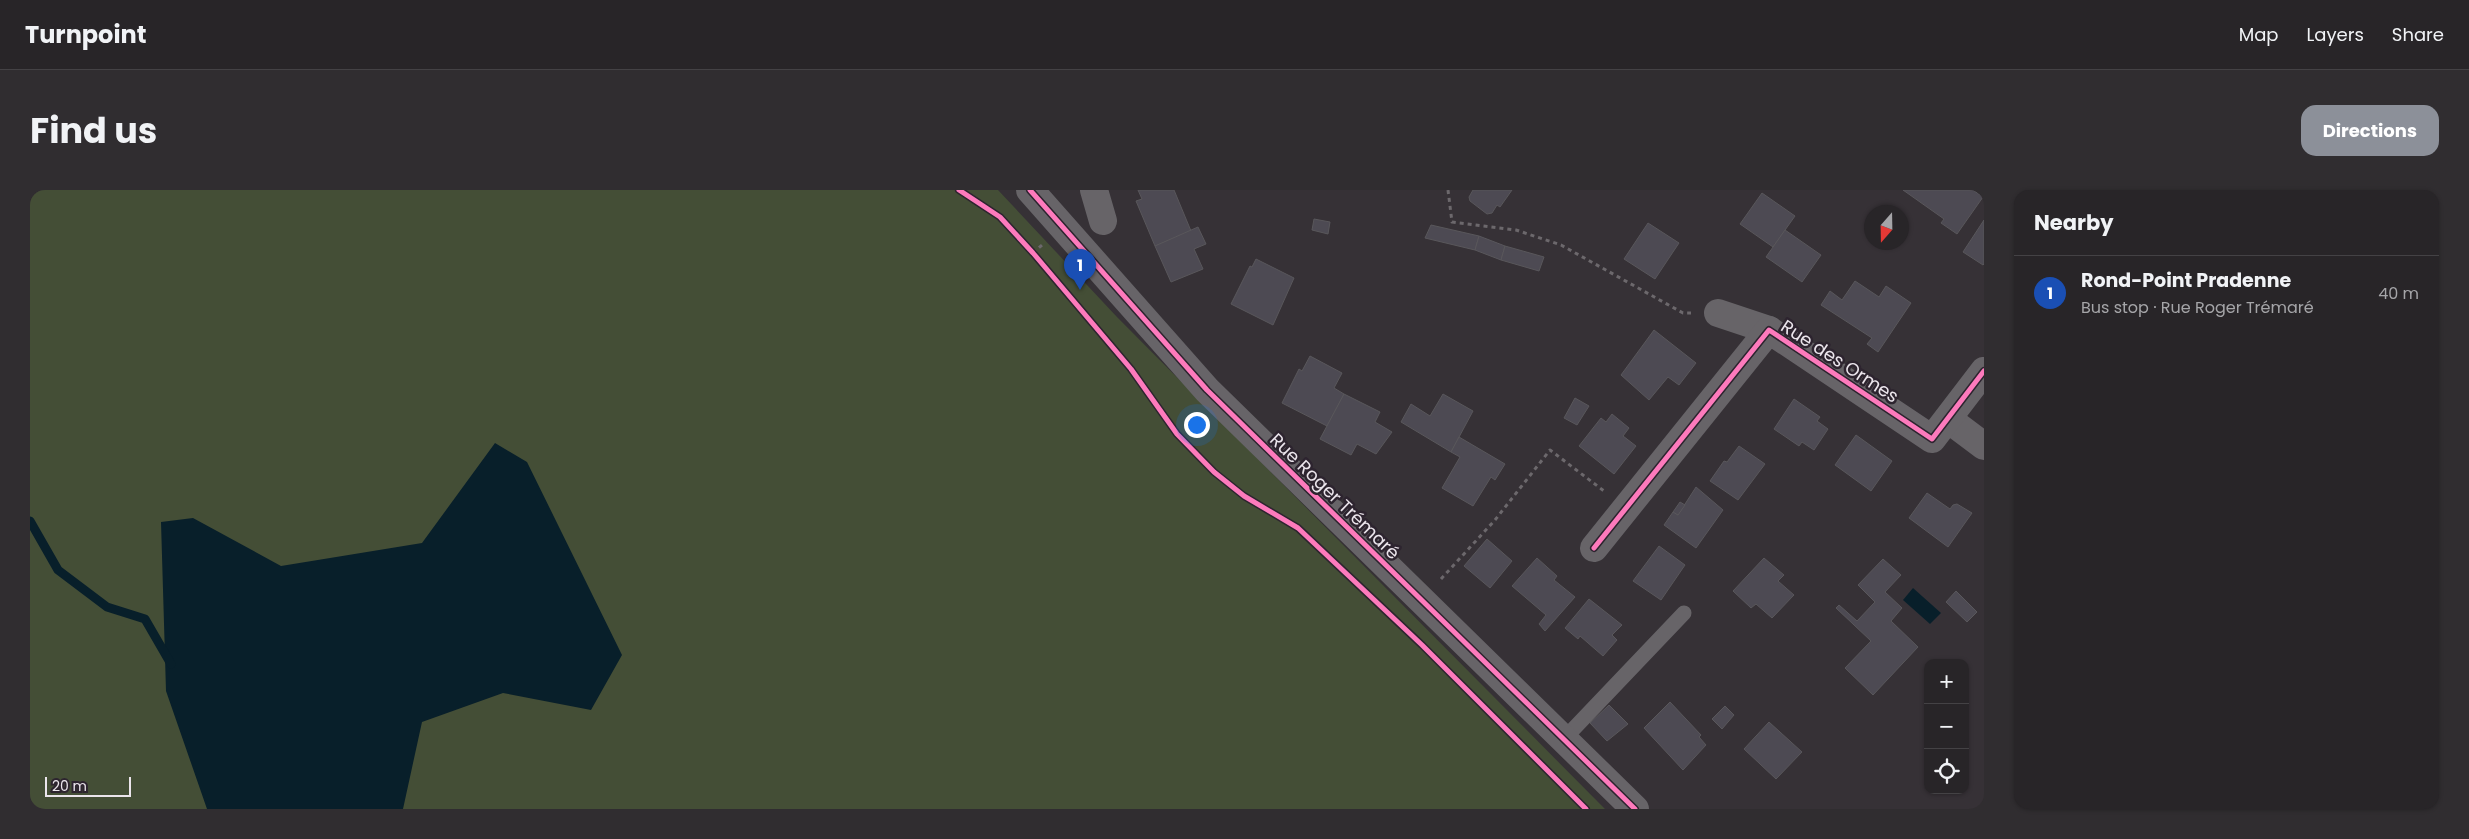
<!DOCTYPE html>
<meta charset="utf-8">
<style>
:root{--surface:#282528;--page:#302d30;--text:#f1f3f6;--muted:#a5a5a8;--line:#444245;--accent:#8c9099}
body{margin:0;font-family:Poppins,sans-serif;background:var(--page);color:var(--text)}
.controls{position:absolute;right:15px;bottom:15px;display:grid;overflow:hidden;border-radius:10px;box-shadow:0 1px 4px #0004}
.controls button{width:45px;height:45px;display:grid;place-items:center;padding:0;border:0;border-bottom:1px solid var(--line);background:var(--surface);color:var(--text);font:25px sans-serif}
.compass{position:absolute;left:1834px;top:15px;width:45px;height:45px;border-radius:50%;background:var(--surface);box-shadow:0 1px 4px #0004;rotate:200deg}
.scale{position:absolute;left:15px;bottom:12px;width:86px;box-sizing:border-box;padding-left:5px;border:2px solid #ebe5ec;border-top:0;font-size:14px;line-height:18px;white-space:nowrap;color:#ebe5ec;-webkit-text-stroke:4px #2d242f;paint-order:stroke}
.you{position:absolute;left:1166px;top:234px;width:18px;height:18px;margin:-12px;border:4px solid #fff;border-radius:50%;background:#1a73e8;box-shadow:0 0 0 8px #1a73e833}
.badge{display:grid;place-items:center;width:32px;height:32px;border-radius:50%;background:var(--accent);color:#fff;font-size:16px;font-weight:700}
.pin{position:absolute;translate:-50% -41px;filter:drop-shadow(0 1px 2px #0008)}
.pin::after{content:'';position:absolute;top:26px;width:18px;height:15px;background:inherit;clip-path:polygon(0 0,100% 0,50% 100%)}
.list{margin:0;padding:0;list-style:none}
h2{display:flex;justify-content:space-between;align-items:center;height:65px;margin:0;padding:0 20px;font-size:21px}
h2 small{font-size:16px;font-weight:400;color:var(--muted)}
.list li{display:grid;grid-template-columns:32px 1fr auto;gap:15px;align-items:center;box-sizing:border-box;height:75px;padding:0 20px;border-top:1px solid var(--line)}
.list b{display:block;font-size:19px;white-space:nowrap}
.list p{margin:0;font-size:16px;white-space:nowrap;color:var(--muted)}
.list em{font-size:16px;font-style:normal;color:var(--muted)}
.icon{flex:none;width:28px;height:28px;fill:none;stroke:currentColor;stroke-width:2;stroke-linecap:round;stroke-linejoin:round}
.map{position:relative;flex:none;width:1954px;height:619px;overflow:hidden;border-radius:15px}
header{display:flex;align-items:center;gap:30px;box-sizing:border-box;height:70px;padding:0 25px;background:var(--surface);border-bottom:1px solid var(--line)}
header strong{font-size:24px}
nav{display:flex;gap:28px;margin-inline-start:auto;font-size:18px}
.intro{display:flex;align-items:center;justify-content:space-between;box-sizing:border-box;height:120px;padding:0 30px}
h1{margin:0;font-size:35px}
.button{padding:12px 22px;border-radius:15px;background:var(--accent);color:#fff;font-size:18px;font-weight:700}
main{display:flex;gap:30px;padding:0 30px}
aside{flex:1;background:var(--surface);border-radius:15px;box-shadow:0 1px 4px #0004}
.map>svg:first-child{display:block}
.green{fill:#444e36}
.water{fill:#081f2a}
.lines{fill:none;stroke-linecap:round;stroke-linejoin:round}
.stream{stroke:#081f2a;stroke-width:9}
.building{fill:#4d4a53;stroke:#59575b}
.path{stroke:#6c686c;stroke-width:3;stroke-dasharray:4 4;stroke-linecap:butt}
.lane{stroke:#676468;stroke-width:15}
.street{stroke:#676468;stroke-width:28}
.secondary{stroke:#676468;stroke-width:28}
.cycleway-casing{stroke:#2d242f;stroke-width:8}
.cycleway{stroke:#fd7abc;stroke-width:5}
.labels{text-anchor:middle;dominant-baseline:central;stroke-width:5;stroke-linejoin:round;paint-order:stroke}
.street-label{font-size:18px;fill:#ebe5ec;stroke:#2d242f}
</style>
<header>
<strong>Turnpoint</strong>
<nav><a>Map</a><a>Layers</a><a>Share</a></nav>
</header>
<div class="intro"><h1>Find us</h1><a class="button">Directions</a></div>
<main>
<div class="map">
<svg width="1954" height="619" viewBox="0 0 1954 619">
<rect width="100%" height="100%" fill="#363136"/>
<path class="green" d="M0 0H968L1087 127 1575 619H0Z"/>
<g class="water">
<path d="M465 253 497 272 592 465 561 520 473 503 392 532 373 619H177L136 501 131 332 163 328 251 376 392 353Z"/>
<path d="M1883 398 1911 423 1900 434 1873 410Z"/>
</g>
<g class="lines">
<path class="stream" d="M0 331 28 380 77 417 115 429 141 474"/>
</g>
<g class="building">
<path d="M1108 0H1144L1161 41 1125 56 1106 11 1112 9Z"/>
<path d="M1443 0H1482L1470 17 1467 15 1462 23 1457 24 1440 11 1439 7Z"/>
<path d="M1873 0H1943L1953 7 1927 44 1911 33 1914 29Z"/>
<path d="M1732 3 1765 26 1743 57 1710 34Z"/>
<path d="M1284 29 1300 32 1298 44 1282 40Z"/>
<path d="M1954 30V74L1953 75 1933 62Z"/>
<path d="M1618 33 1649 53 1625 89 1594 69Z"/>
<path d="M1401 35 1449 46 1445 60 1395 48Z"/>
<path d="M1168 37 1176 54 1164 59 1173 79 1141 92 1125 56Z"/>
<path d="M1755 40 1791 65 1772 92 1736 67Z"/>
<path d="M1449 46 1475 56 1471 70 1445 60Z"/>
<path d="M1475 56 1514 67 1509 81 1471 70Z"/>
<path d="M1226 69 1264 88 1243 135 1201 114 1220 76 1222 77Z"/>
<path d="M1825 91 1849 107 1856 96 1881 113 1848 162 1837 154 1842 148 1791 115 1800 101 1812 110Z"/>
<path d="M1624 140 1666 173 1649 195 1638 187 1619 210 1591 185Z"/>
<path d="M1280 166 1312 183 1304 198 1314 204 1297 236 1252 213 1269 179 1272 181Z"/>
<path d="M1314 204 1350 222 1345 232 1362 242 1346 264 1327 254 1321 265 1290 249Z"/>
<path d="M1413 204 1443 221 1421 262 1371 232 1381 214 1400 226Z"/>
<path d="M1545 208 1559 216 1547 235 1534 228Z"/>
<path d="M1764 209 1790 227 1787 231 1798 239 1784 260 1772 252 1769 256 1744 239Z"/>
<path d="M1582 224 1599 238 1593 246 1606 256 1584 284 1549 256 1571 228 1576 232Z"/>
<path d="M1826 245 1862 271 1841 301 1805 275Z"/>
<path d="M1429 247 1475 274 1465 290 1461 287 1443 316 1412 298 1430 267 1421 262Z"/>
<path d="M1709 256 1735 274 1708 310 1680 291 1694 271 1697 272Z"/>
<path d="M1666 297 1693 320 1666 358 1634 335 1643 322 1648 325Z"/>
<path d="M1897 303 1920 319 1923 315 1927 314 1942 323 1918 357 1879 328Z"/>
<path d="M1650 312 1655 315 1648 325 1643 322Z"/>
<path d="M1457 349 1482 371 1460 398 1434 376Z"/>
<path d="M1629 356 1655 375 1631 410 1603 391Z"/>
<path d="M1507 368 1527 386 1524 390 1545 407 1515 441 1509 434 1516 425 1482 396Z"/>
<path d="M1734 368 1754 385 1748 391 1764 405 1742 428 1726 414 1721 418 1703 401Z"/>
<path d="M1853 369 1871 385 1855 402 1872 418 1861 431 1888 457 1843 505 1815 478 1841 451 1806 418 1809 415 1827 431 1845 412 1828 395Z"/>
<path d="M1926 401 1947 422 1937 432 1916 412Z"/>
<path d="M1559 409 1592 435 1582 445 1587 450 1573 466 1550 446 1548 449 1535 438Z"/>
<path d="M1640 512 1671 545 1669 547 1676 555 1653 580 1614 538Z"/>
<path d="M1579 515 1598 534 1577 551 1560 533Z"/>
<path d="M1695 516 1704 525 1692 539 1682 529Z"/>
<path d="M1739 532 1772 562 1746 589 1714 559Z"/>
</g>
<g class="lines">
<g class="path">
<path d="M1418 0 1422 32 1486 40 1531 55 1653 123H1661"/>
<path d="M1003 63 1012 55"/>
<path d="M1411 389 1465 330 1520 260 1574 301"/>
</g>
<path class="lane" d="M1533 550 1654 423"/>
<g class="street">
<path d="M1064 0 1073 31"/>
<path d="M1688 123 1739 140"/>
<path d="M1918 229 1954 256"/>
<path d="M1564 358 1739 140 1902 249 1954 181"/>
</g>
<path class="secondary" d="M1000 0 1177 200 1605 619"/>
<defs>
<g id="cycleway">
<path d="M929 0 970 27 1003 63 1101 179 1147 244 1184 282 1214 306 1268 338 1392 455 1556 619"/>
<path d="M1000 0 1177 200 1605 619"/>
<path d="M1564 358 1739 140 1902 249 1954 181"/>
</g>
</defs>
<use href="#cycleway" class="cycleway-casing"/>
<use href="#cycleway" class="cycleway"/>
</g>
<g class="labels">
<g class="street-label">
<text transform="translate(1810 171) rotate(33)">Rue des Ormes</text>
<text transform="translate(1305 306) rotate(44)">Rue Roger Trémaré</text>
</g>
</g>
</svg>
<div class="controls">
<button>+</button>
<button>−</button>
<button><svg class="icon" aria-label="locate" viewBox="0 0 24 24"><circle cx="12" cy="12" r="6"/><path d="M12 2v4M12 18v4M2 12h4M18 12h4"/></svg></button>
</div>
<svg class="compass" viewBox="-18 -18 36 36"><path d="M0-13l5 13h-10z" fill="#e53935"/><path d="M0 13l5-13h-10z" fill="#a5a5a8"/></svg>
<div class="scale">20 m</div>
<div class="you"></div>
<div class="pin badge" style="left:1050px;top:100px;background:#1a4fb4">1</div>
</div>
<aside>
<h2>Nearby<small></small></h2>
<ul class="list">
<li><span class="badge" style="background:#1a4fb4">1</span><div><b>Rond-Point Pradenne</b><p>Bus stop · Rue Roger Trémaré</p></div><em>40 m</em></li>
</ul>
</aside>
</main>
